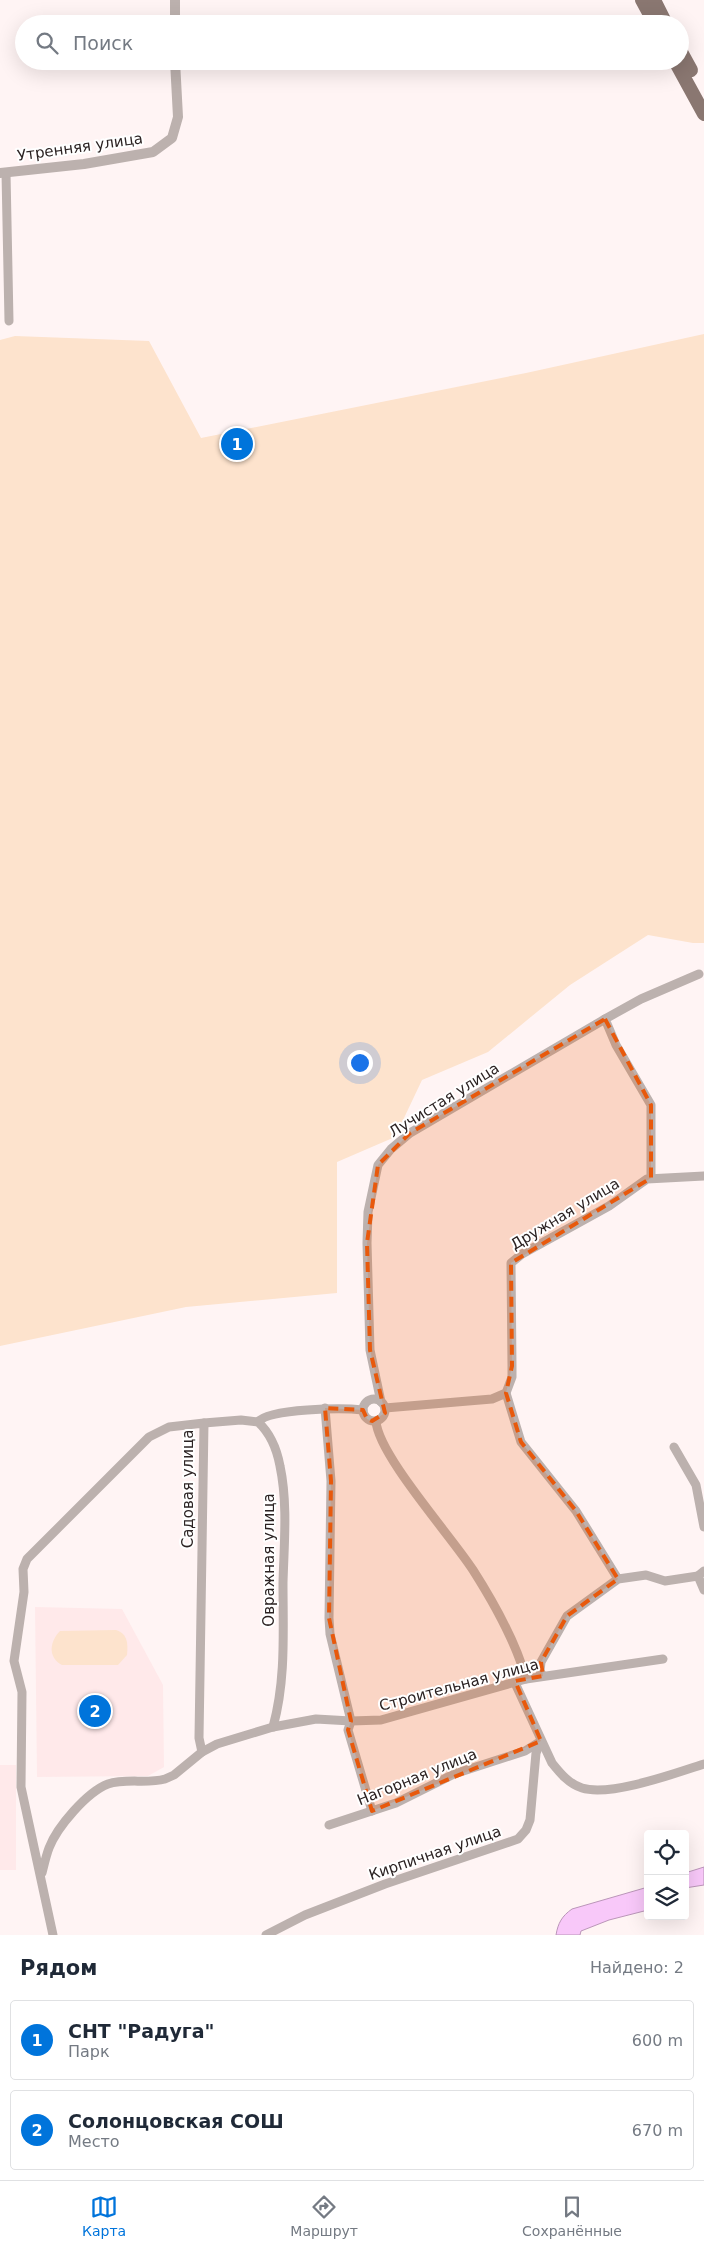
<!DOCTYPE html>
<html lang="ru">
<meta charset="utf-8">
<style>
:root{--surface:#fff;--page:#f6f6f7;--text:#1f2937;--muted:#747a83;--line:#e0e1e3;--accent:#0074db}
body{margin:0;font-family:"DejaVu Sans",sans-serif;background:var(--page);color:var(--text)}
.controls{position:absolute;right:15px;bottom:15px;display:grid;overflow:hidden;border-radius:5px;box-shadow:0 5px 20px #0002}
.controls button{width:45px;height:45px;display:grid;place-items:center;padding:0;border:0;border-bottom:1px solid var(--line);background:var(--surface);color:var(--text);font:25px sans-serif}
.you{position:absolute;left:359px;top:1062px;width:18px;height:18px;margin:-12px;border:4px solid #fff;border-radius:50%;background:#1a73e8;box-shadow:0 0 0 8px #1a73e833}
.badge{display:grid;place-items:center;width:32px;height:32px;border-radius:50%;background:var(--accent);color:#fff;font-size:16px;font-weight:700}
.pin{position:absolute;translate:-50% -50%;border:2px solid #fff;box-shadow:0 1px 5px #0006}
.list{margin:0;padding:0;list-style:none}
h2{display:flex;justify-content:space-between;align-items:center;height:65px;margin:0;padding:0 20px;font-size:21px}
h2 small{font-size:16px;font-weight:400;color:var(--muted)}
.list li{display:grid;grid-template-columns:32px 1fr auto;gap:15px;align-items:center;box-sizing:border-box;height:80px;margin:0 10px 10px;padding:0 10px;border:1px solid var(--line);border-radius:5px}
.list b{display:block;font-size:19px;white-space:nowrap}
.list p{margin:0;font-size:16px;white-space:nowrap;color:var(--muted)}
.list em{font-size:16px;font-style:normal;color:var(--muted)}
.icon{flex:none;width:28px;height:28px;fill:none;stroke:currentColor;stroke-width:2;stroke-linecap:round;stroke-linejoin:round}
.map{position:relative;flex:none;width:704px;height:1935px;overflow:hidden}
.search{position:absolute;background:var(--surface);box-shadow:0 5px 20px #0002;left:15px;right:15px;top:15px;height:55px;display:flex;align-items:center;gap:12px;box-sizing:border-box;padding:0 18px;border-radius:28px;color:var(--muted);font-size:19px}
.sheet{height:245px;background:var(--surface)}
nav{display:flex;justify-content:space-around;align-items:center;box-sizing:border-box;height:70px;border-top:1px solid var(--line);background:var(--surface);font-size:14px;color:var(--muted)}
nav a{display:grid;justify-items:center;gap:2px}
nav .on{color:var(--accent)}
.map>svg:first-child{display:block}
.built{fill:#ffe9ea}
.green{fill:#fde3cd}
.water{fill:#f8c8f9;stroke:#bb96b9}
.lines{fill:none;stroke-linecap:round;stroke-linejoin:round}
.minor{stroke:#bcb1ae;stroke-width:9}
.tertiary{stroke:#bcb1ae;stroke-width:10}
.primary{stroke:#8a7771;stroke-width:14}
.marked{fill:#e8590c;fill-opacity:0.2;stroke:#e8590c;stroke-width:4;stroke-dasharray:10 6;stroke-linejoin:round}
.labels{text-anchor:middle;dominant-baseline:central;stroke-width:4;stroke-linejoin:round;paint-order:stroke}
.street-label{font-size:15px;fill:#2c2323;stroke:#fff}
</style>
<div class="map">
<svg width="704" height="1935" viewBox="0 0 704 1935">
<rect width="100%" height="100%" fill="#fff4f4"/>
<g class="built">
<path d="M35 1607 122 1609 163 1685 164 1767 148 1776 37 1777Z"/>
<rect x="0" y="1765" width="16" height="105"/>
</g>
<g class="green">
<path d="M704 334V943H693L648 935 570 985 488 1052 422 1080 395 1137 337 1162V1293L186 1307 0 1346V340L15 336 149 341 201 438 526 373Z"/>
<path d="M116 1630C128 1634 128 1644 127 1655L118 1665H62C47 1657 50 1641 60 1631Z"/>
</g>
<g class="water">
<path d="M704 1867V1885L685 1888V1873Z"/>
<path d="M648 1887V1910L609 1920 581 1931 580 1935H556C558 1923 562 1916 572 1909Z"/>
</g>
<g class="lines">
<g class="minor">
<path d="M6 173 9 321"/>
<path d="M651 1178V1105L616 1045 605 1019 641 999 699 974"/>
<path d="M506 1393 521 1442 576 1511 618 1579"/>
<circle cx="374" cy="1410" r="11"/>
<path d="M381 1402 370 1350 367 1243 368 1212 378 1165 391 1149 410 1133 605 1019"/>
<path d="M325 1408 331 1481 329 1618 330 1634 351 1721 348 1730 372 1811"/>
<path d="M385 1408 492 1399 506 1393 512 1377V1366L511 1263 522 1254 609 1206 647 1179 704 1176"/>
<path d="M376 1421C378 1455 452 1537 473 1570 494 1603 516 1642 526 1679"/>
<path d="M258 1422C269 1408 344 1408 363 1410"/>
<path d="M204 1423 241 1420 258 1422C270 1433 277 1450 280 1466 288 1504 284 1544 283 1583 283 1632 286 1680 273 1727"/>
<path d="M674 1447 696 1485 704 1527"/>
<path d="M704 1571 698 1576 704 1590"/>
<path d="M543 1676 540 1671 541 1662 567 1616 618 1579 646 1575 665 1581 698 1576"/>
<path d="M515 1683 552 1763C560 1773 569 1784 582 1788 610 1797 676 1773 704 1764"/>
<path d="M329 1825 396 1803 454 1774 525 1751 541 1741"/>
<path d="M42 1873C44 1865 46 1856 49 1848 57 1827 87 1792 108 1784 126 1778 147 1784 165 1779L174 1775 202 1752 217 1744 273 1727 316 1719 351 1721 381 1720 526 1679 663 1659"/>
<path d="M53 1935 21 1787 22 1692 14 1661 24 1592 23 1569 27 1559 149 1437 169 1427 204 1423 199 1738 202 1752"/>
<path d="M266 1935 305 1915 385 1884 518 1839 526 1830 530 1820 536 1753 541 1741"/>
</g>
<g class="tertiary">
<path d="M175 24V0"/>
<path d="M0 173 84 164 153 152 172 138 178 117 175 61"/>
</g>
<g class="primary">
<path d="M642 0 655 24"/>
<path d="M654 0 666 24"/>
<path d="M680 50 691 70"/>
<path d="M675 61 704 114"/>
</g>
</g>
<path class="marked" d="M605 1019 651 1105V1178L511 1263 512 1366 506 1393 521 1442 576 1511 618 1579 567 1616 541 1662 543 1676 515 1681 541 1741 372 1811 348 1730 351 1721 329 1618 331 1481 325 1408 363 1410 367 1419 372 1421 385 1413 370 1350 367 1243 378 1165 410 1133Z"/>
<g class="labels">
<g class="street-label">
<text transform="translate(80 147) rotate(-8)">Утренняя улица</text>
<text transform="translate(444 1100) rotate(-32)">Лучистая улица</text>
<text transform="translate(565 1214) rotate(-31)">Дружная улица</text>
<text transform="translate(188 1489) rotate(-90)">Садовая улица</text>
<text transform="translate(269 1560) rotate(-90)">Овражная улица</text>
<text transform="translate(459 1685) rotate(-15)">Строительная улица</text>
<text transform="translate(417 1777) rotate(-22)">Нагорная улица</text>
<text transform="translate(435 1853) rotate(-19)">Кирпичная улица</text>
</g>
</g>
</svg>
<div class="controls">
<button><svg class="icon" aria-label="locate" viewBox="0 0 24 24"><circle cx="12" cy="12" r="6"/><path d="M12 2v4M12 18v4M2 12h4M18 12h4"/></svg></button>
<button><svg class="icon" aria-label="layers" viewBox="0 0 24 24"><path d="M12 4l9 5-9 5-9-5zM3 14l9 5 9-5"/></svg></button>
</div>
<div class="you"></div>
<div class="pin badge" style="left:237px;top:444px">1</div>
<div class="pin badge" style="left:95px;top:1711px">2</div>
<div class="search"><svg class="icon" aria-label="search" viewBox="0 0 24 24"><circle cx="10" cy="10" r="6"/><path d="M15 15l6 6"/></svg>Поиск</div>
</div>
<section class="sheet">
<h2>Рядом<small>Найдено: 2</small></h2>
<ul class="list">
<li><span class="badge">1</span><div><b>СНТ &quot;Радуга&quot;</b><p>Парк</p></div><em>600 m</em></li>
<li><span class="badge">2</span><div><b>Солонцовская СОШ</b><p>Место</p></div><em>670 m</em></li>
</ul>
</section>
<nav>
<a class="on"><svg class="icon" aria-label="map" viewBox="0 0 24 24"><path d="M3 6l6-2 6 2 6-2v14l-6 2-6-2-6 2zM9 4v14M15 6v14"/></svg>Карта</a>
<a><svg class="icon" aria-label="directions" viewBox="0 0 24 24"><path d="M12 3l9 9-9 9-9-9zM9 14v-3h6M13 9l2 2-2 2"/></svg>Маршрут</a>
<a><svg class="icon" aria-label="saved" viewBox="0 0 24 24"><path d="M7 4h10v16l-5-4-5 4z"/></svg>Сохранённые</a>
</nav>
